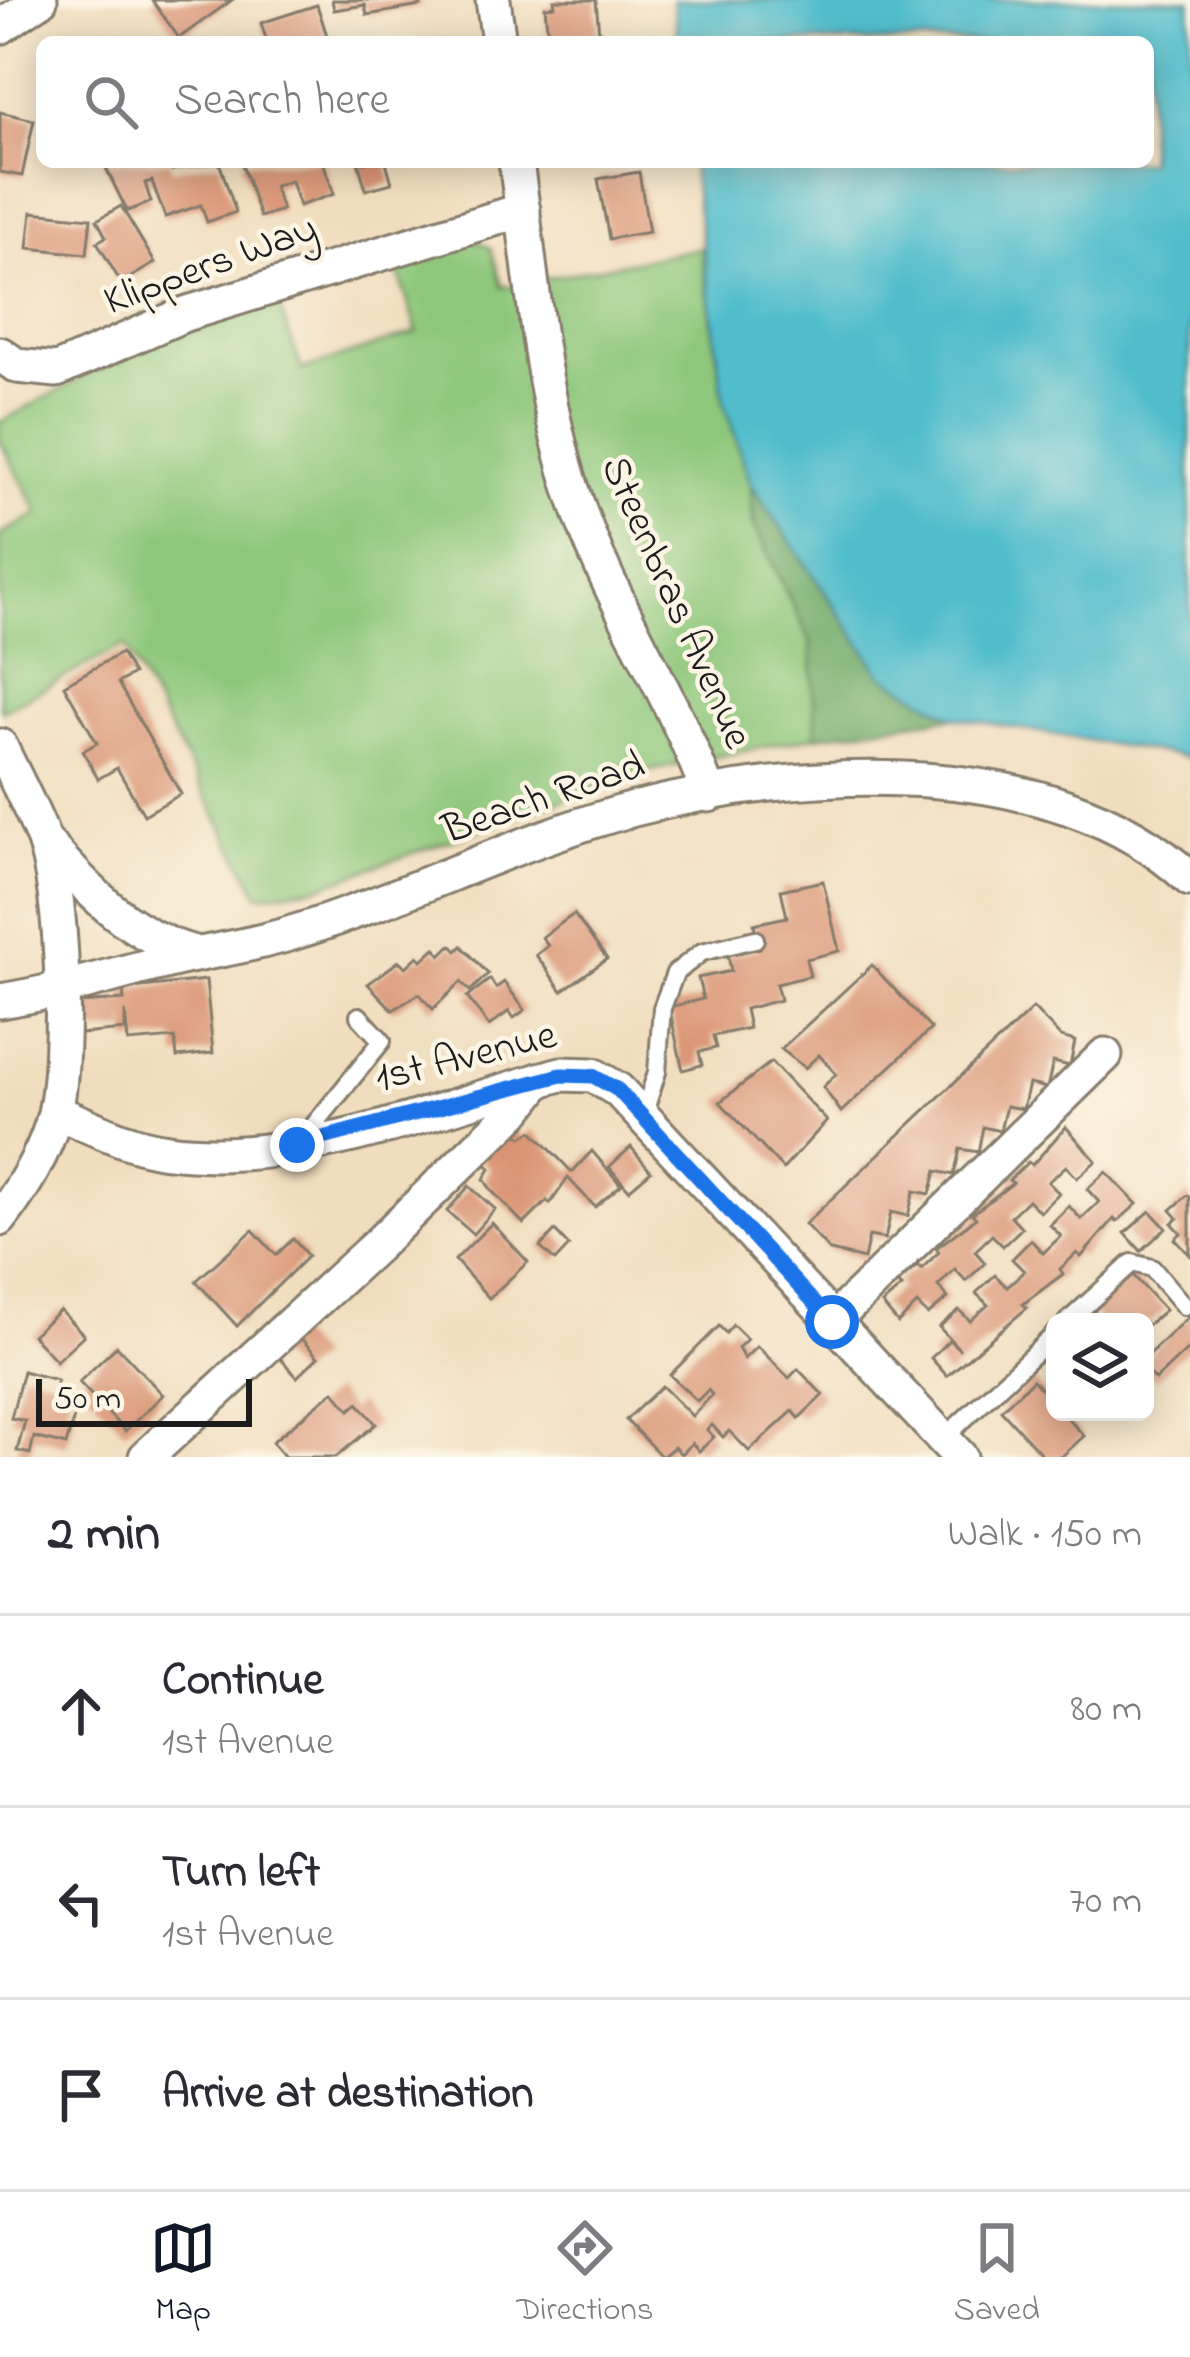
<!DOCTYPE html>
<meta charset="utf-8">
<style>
:root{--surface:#fff;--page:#f7f7f7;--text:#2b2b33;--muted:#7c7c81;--line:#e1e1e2;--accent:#111827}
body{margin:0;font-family:"Indie Flower",sans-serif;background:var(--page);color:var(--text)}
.controls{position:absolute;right:36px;bottom:36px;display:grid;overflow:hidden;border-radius:18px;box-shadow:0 6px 30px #0003}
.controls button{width:108px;height:108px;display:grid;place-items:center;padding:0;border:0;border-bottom:3px solid var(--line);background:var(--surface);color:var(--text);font:60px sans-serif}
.scale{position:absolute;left:36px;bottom:30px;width:216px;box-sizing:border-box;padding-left:12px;border:6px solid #1c1c1c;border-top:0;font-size:33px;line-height:42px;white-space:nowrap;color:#1c1c1c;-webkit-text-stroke:9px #fcf5e5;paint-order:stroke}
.stop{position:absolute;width:36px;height:36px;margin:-27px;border:9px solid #1a73e8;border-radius:50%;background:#fff}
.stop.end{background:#1a73e8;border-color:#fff;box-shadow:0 3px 12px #0008}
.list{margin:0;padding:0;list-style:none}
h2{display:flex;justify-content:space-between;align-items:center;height:156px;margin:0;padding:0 48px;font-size:51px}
h2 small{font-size:39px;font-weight:400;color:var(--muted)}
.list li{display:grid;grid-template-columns:78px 1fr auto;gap:36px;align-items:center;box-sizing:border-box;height:192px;padding:0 48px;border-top:3px solid var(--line)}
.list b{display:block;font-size:45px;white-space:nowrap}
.list p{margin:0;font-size:39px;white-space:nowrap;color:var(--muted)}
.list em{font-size:39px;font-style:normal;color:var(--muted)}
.icon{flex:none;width:66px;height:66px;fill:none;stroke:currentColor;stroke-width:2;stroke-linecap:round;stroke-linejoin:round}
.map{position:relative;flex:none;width:1190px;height:1457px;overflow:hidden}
.search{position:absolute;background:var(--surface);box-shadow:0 6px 30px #0003;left:36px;right:36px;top:36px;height:132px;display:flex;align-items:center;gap:30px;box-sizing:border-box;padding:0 42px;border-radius:18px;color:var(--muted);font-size:45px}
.sheet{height:732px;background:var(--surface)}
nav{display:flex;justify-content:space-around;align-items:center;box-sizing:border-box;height:168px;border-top:3px solid var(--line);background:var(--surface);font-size:33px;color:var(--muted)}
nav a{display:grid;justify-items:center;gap:6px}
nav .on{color:var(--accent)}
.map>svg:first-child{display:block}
.green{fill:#8ec77b;stroke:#55724c;stroke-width:3}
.forest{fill:#72ac6b;stroke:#476444;stroke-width:3}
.water{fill:#51bdcc;stroke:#366c74;stroke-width:3}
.building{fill:#da9475}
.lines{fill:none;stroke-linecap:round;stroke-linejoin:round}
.service-casing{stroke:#867c6c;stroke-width:22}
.minor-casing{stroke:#867c6c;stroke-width:39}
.service{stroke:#fff;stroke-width:16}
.minor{stroke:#fff;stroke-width:33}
.route{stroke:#1a73e8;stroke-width:15}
.labels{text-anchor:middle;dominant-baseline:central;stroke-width:9;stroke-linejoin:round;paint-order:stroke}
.street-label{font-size:42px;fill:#1c1c1c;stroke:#fcf5e5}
</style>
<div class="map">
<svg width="1190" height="1457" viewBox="0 0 1190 1457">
<rect width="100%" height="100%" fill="#fcf5e5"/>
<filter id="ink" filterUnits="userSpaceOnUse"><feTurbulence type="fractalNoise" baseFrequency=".00833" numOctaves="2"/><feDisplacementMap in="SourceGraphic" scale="24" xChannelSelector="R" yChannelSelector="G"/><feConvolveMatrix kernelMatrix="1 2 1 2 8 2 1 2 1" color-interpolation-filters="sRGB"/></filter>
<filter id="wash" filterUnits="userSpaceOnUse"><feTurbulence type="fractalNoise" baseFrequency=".004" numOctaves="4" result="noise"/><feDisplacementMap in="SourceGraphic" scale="48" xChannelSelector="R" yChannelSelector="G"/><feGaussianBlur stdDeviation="2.7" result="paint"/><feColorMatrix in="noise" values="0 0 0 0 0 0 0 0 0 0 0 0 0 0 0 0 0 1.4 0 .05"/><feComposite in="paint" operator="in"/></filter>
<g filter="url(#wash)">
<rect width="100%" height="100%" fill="#f0ddbd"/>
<path class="green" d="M470 237 491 248 502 287 701 248 724 403 751 484 753 523 811 642 816 736 635 774 321 886 259 895 124 645 2 711 0 707V535L39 513 0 441V422L141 347 275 295 302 370 417 332 394 257Z"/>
<path class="forest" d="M751 484 882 675 953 717 816 736 811 642 753 523Z"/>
<path class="water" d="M673 0H1190V758L953 717 882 675 751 484 724 403 691 162H1148V42H678Z"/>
<g id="blocks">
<g class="building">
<path d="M152 0H232L179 38Z"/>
<path d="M332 0H420L421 6 367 15 365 5 334 10Z"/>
<path d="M554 0H596L599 33 548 38 545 7 555 6Z"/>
<path d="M317 5 329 42H267L261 23Z"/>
<path d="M0 112 34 120 22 176 0 172Z"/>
<path d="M103 162H169L172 170 219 162 236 212 207 222 201 205 165 217 152 181 145 183 151 202 127 211Z"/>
<path d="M241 162H323L334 194 299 206 291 181 274 186 282 210 260 217Z"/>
<path d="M358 162H386L392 183 366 190Z"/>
<path d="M639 172 649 232 609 239 598 179Z"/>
<path d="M121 206 155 263 121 283 97 242 106 237 97 220Z"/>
<path d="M32 212 91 218 87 254 28 248Z"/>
<path d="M121 653 133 674 118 683 181 794 144 815 117 768 98 779 83 751 97 743 64 685Z"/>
<path d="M823 881 839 951 806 959 810 976 776 984 780 1000 745 1009 749 1028 713 1036 716 1048 699 1052 702 1065 683 1070 669 1007 703 999 698 978 731 971 728 955 760 948 754 924 787 917 781 890Z"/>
<path d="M574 914 607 959 562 991 536 955 548 946 542 937Z"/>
<path d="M451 945 457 951 462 946 488 974 470 991 461 982 433 1009 419 994 393 1010 368 984 399 961 406 967 418 956 422 960 435 948 441 955Z"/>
<path d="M872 965 931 1029 841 1112 823 1087 836 1074 819 1055 805 1068 781 1049Z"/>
<path d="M490 979 496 988 504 982 525 1010 514 1018 509 1011 489 1026 467 997Z"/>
<path d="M206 980 213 1053 177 1057 175 1038 128 1042 125 1012V1030L80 1034 78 1003 124 1000 123 989Z"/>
<path d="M1033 1008 1061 1037 1075 1041 1070 1066 1053 1062 1047 1088 1029 1084 1023 1109 1006 1106 1000 1131 983 1127 978 1152 960 1149 954 1175 936 1171 930 1194 914 1191 908 1216 891 1212 885 1239 869 1236 864 1259 830 1251 805 1224Z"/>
<path d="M771 1062 827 1121 783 1169 720 1102Z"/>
<path d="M1066 1127 1096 1161 1077 1178 1066 1166 1048 1182 1059 1193 1040 1212 1028 1200 1011 1216 1022 1228 1003 1246 992 1235 975 1251 985 1263 966 1281 955 1269 938 1286 948 1298 928 1315 917 1304 898 1323 882 1304 902 1287 897 1283 918 1265 921 1269 939 1252 936 1248 976 1218 972 1214 1013 1183 1009 1180 1028 1162 1032 1165Z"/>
<path d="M511 1128 522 1137 532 1131 572 1172 592 1151 621 1185 595 1207 568 1178 550 1204 547 1201 524 1224 492 1191 484 1179 490 1169 480 1158Z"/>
<path d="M631 1147 651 1171 629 1190 609 1167Z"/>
<path d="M1106 1172 1137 1204 1117 1222 1114 1219 1081 1257 1077 1253 1060 1269 1063 1274 1023 1304 1027 1308 947 1376 931 1358 949 1340 960 1350 939 1327 959 1310 970 1321 988 1305 976 1293 995 1275 1007 1287 1024 1271 1012 1259 1031 1240 1043 1253 1061 1236 1050 1225 1069 1206 1081 1219 1099 1202 1087 1189Z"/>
<path d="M469 1186 495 1209 473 1234 447 1211Z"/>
<path d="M1188 1195 1190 1197V1255L1175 1239 1181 1233 1172 1223 1178 1218 1171 1210Z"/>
<path d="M1150 1211 1166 1228 1141 1251 1125 1233Z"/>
<path d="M492 1223 528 1262 489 1298 455 1260Z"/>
<path d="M253 1230 276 1255 293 1239 308 1256 237 1326 196 1281Z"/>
<path d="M555 1231 569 1246 555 1261 540 1247Z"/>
<path d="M1132 1274 1165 1310 1145 1327V1322H1101L1091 1311Z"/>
<path d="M60 1310 84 1335 56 1361 32 1335Z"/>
<path d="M1190 1315V1347L1155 1380 1145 1370V1358Z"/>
<path d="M733 1325 747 1339 738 1348 744 1359 757 1346 789 1378 798 1369 823 1395 799 1418 793 1411 749 1451 729 1431 723 1437 712 1425 707 1430 714 1437 699 1451 692 1443 681 1454 674 1447 662 1457 626 1420 662 1386 692 1416 712 1395 708 1390 697 1401 670 1375 719 1326 726 1333Z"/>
<path d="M294 1331 318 1357 297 1377 273 1350Z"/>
<path d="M117 1346 163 1395 125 1431 79 1382Z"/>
<path d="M23 1371 57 1380 54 1391 70 1395 66 1411 75 1414 66 1445 34 1437 30 1454 17 1451 25 1421 11 1418Z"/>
<path d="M1033 1380 1055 1404V1412H1062L1084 1436 1061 1457H1044L1001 1410Z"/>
<path d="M334 1391 350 1410 358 1403 376 1424 336 1457H285L272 1442Z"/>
</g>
</g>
</g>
<g filter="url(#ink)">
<use href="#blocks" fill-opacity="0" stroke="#867c6c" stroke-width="3"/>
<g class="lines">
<defs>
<g id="service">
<path d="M643 1116 657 1072 662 1008 675 973 702 952 755 939"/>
<path d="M298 1145 382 1041 359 1016"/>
<path d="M1067 1322 1132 1263 1152 1268 1184 1306"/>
<path d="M943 1439 1055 1334"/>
</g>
<g id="minor">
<path d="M493 0 499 42"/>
<path d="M0 27 40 0"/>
<path d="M516 162C532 272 539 389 574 495 608 600 672 692 709 795"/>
<path d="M0 354 17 366 57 370 185 314 523 210"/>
<path d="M0 746C14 776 31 807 43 838 64 895 68 1054 55 1113 46 1152 23 1188 0 1219"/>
<path d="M49 846C94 896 131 937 198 954"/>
<path d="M0 1001C58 992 111 975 168 961 209 951 252 946 292 933 406 898 520 839 634 809 801 766 1055 751 1190 879"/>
<path d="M56 1112C91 1126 130 1147 168 1151 299 1168 436 1108 561 1074L593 1075 618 1090 960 1457"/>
<path d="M832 1322 1105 1055"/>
<path d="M146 1457 378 1244 514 1112 539 1080"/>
</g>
</defs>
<use href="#service" class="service-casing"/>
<use href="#minor" class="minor-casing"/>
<use href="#service" class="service"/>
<use href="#minor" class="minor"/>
</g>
</g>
<g class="lines" filter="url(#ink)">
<path class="route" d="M297 1145 561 1075 593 1076 618 1090 832 1322"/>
</g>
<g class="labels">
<g class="street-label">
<text transform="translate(211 266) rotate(-20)">Klippers Way</text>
<text transform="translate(675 603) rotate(66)">Steenbras Avenue</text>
<text transform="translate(544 799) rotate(-19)">Beach Road</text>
<text transform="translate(466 1058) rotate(-14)">1st Avenue</text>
</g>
</g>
</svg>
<div class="controls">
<button><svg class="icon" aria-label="layers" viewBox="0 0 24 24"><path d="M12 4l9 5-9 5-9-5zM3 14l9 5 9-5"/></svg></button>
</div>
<div class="scale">50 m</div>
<div class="stop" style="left:832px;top:1322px"></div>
<div class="stop end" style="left:297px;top:1145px"></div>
<div class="search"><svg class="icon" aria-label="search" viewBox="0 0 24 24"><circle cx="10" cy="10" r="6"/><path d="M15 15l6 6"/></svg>Search here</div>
</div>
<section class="sheet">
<h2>2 min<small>Walk · 150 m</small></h2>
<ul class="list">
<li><svg class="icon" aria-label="ahead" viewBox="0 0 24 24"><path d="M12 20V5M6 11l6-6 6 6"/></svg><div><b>Continue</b><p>1st Avenue</p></div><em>80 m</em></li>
<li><svg class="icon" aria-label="left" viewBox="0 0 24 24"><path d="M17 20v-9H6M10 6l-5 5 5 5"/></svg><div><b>Turn left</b><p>1st Avenue</p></div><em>70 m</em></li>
<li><svg class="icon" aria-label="arrive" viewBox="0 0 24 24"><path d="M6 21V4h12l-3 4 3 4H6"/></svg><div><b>Arrive at destination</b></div></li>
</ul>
</section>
<nav>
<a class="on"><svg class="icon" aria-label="map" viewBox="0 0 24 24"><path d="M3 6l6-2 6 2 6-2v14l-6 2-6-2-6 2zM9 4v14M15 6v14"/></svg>Map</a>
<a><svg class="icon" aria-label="directions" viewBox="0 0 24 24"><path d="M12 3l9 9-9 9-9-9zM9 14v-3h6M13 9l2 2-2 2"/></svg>Directions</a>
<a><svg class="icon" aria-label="saved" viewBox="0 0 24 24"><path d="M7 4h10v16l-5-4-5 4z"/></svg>Saved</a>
</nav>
